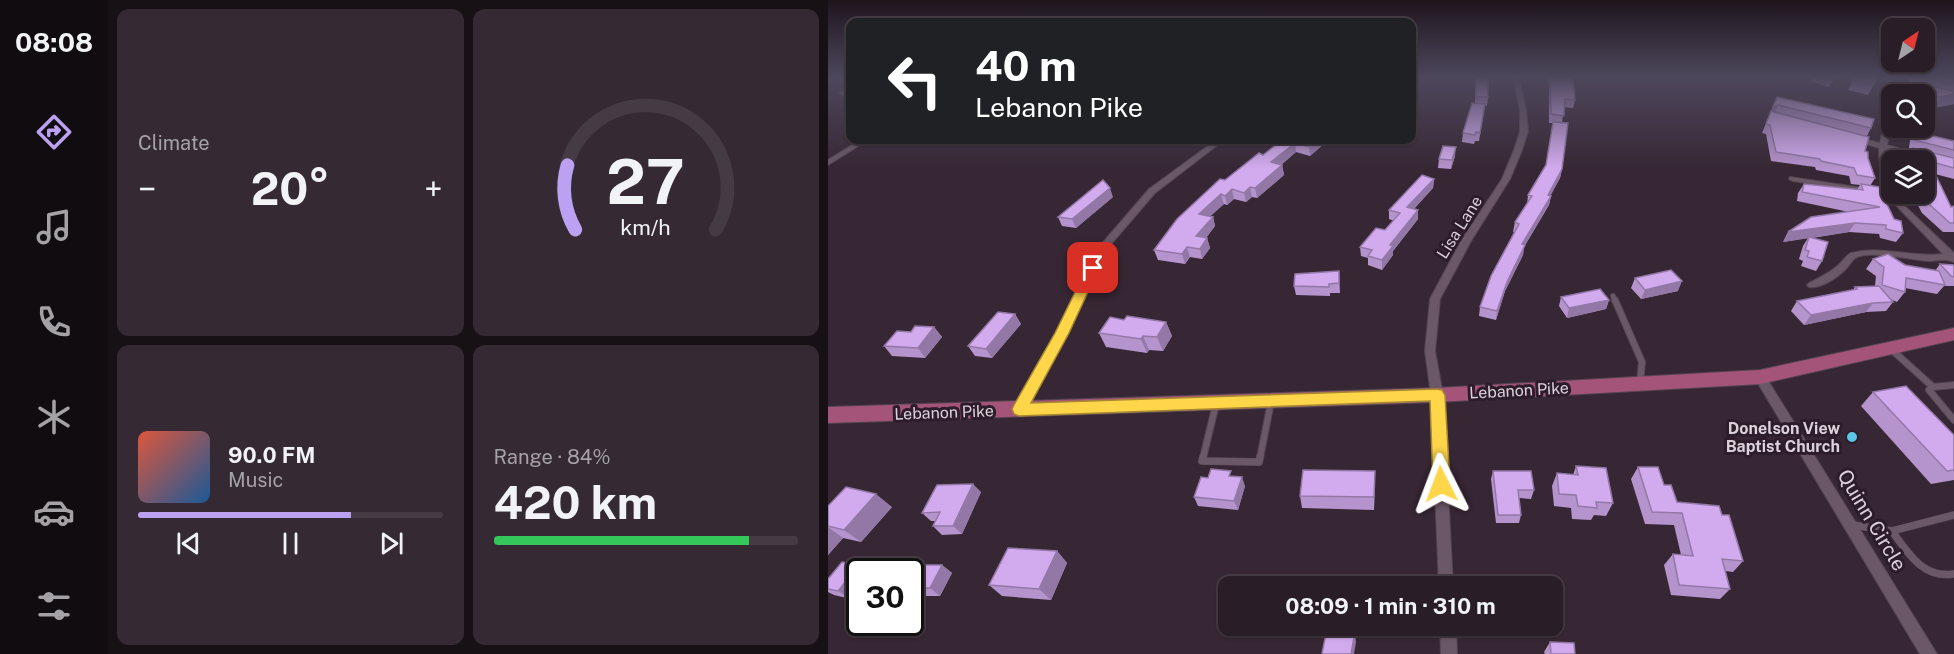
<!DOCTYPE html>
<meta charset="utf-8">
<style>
:root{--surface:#291d27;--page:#352a33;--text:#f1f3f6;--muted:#a5a2a7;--line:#453b44;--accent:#bca0f2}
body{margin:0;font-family:"Public Sans",sans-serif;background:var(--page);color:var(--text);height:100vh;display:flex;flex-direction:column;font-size:22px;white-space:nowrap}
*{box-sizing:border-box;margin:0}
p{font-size:20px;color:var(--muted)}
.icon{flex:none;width:33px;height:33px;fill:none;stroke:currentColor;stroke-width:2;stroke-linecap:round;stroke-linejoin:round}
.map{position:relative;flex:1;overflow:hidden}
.sheet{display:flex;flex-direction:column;gap:9px;padding:9px;background:#171015;width:720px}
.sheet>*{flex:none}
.banner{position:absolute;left:18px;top:18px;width:570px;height:126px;border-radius:12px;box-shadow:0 2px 4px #0004,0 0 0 2px var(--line);background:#202124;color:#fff;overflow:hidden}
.needle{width:39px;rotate:35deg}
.buttons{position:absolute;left:1053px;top:18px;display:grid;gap:12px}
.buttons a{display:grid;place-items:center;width:54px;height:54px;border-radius:12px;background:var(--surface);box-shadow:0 2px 4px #0004,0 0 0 2px var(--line);font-size:30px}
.speed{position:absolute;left:18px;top:558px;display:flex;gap:12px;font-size:30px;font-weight:700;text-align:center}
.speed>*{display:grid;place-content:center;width:78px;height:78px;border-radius:50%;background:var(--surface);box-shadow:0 2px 4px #0004,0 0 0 2px var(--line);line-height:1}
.speed .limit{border:3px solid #111;border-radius:9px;background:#fff;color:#111}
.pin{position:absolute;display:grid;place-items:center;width:51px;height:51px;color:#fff;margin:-26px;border-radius:12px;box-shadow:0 3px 9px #0006}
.me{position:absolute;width:66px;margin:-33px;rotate:357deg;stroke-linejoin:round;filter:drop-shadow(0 0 4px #0008)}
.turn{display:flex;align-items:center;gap:21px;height:126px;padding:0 30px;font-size:27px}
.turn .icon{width:78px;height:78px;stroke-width:2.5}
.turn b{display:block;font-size:42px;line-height:51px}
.big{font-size:45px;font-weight:700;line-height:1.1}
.sheet .widget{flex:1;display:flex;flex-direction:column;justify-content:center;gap:9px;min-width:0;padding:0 21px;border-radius:12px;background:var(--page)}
.sheet .dial{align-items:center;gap:0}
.dial svg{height:156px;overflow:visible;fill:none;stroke:var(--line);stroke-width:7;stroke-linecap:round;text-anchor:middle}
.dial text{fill:var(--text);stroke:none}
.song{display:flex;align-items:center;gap:18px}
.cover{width:72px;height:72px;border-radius:9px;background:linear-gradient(135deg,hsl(10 70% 55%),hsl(210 70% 35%))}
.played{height:6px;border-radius:3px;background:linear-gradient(90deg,var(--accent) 70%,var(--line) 70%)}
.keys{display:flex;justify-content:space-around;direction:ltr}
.heat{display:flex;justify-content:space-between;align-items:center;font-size:33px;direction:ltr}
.charge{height:9px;border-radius:4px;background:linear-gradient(90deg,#34c759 84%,var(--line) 0)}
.sheet .tiles{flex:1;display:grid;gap:9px;grid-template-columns:repeat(2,1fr)}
.trip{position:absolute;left:390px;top:576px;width:345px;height:60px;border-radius:12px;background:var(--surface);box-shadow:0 2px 4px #0004,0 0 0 2px var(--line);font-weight:700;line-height:60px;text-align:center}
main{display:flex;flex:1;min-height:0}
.tabs{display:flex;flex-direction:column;width:108px;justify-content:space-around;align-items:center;background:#100c10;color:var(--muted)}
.tabs .icon{width:42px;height:42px}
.tabs .active{color:var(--accent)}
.tabs b{font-size:27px;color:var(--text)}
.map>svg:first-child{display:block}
</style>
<main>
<nav class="tabs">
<b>08:08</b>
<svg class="icon active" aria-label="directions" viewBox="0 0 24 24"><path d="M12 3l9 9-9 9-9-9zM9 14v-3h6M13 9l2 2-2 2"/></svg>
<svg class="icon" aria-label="music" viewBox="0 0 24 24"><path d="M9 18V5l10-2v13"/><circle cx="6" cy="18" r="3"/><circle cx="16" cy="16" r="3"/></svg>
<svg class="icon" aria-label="phone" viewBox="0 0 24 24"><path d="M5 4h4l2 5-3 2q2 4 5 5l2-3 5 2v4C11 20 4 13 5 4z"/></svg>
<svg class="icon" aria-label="climate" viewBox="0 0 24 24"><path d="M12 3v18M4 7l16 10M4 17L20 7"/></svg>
<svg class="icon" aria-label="car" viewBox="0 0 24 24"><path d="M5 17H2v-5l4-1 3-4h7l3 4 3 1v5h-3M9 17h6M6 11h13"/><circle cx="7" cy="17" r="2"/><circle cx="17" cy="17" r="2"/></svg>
<svg class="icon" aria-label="filters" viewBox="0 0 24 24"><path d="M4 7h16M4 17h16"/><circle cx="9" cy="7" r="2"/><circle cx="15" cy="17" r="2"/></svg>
</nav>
<section class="sheet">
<div class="tiles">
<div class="widget"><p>Climate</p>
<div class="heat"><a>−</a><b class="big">20°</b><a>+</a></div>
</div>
<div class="widget dial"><svg viewBox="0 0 100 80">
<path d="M14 69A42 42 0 1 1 86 69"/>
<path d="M14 69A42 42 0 0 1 10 36" stroke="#bca0f2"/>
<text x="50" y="56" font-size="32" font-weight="700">27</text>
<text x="50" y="72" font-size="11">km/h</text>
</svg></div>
<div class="widget">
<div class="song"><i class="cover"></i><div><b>90.0 FM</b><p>Music</p></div></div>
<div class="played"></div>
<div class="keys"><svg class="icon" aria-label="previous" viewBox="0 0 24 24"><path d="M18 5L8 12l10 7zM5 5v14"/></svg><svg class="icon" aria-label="pause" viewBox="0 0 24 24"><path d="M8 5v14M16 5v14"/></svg><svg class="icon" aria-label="next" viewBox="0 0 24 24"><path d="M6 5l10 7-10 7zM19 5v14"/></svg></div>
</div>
<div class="widget"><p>Range · 84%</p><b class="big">420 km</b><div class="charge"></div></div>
</div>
</section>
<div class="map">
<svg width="1126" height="654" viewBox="0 0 1126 654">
<rect width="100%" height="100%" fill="#372734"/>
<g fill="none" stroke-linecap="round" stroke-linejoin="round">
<g stroke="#534550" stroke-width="4.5">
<path id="service-far3" d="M1054,77L1074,89L1090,93"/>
</g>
<g stroke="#534550" stroke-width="6">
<path id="service-far2" d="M785,296L787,302"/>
</g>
<g stroke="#534550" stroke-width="8">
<path id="service-far1" d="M787,300L814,362L812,382
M1064,350L1105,387
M1126,385L1105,387L1101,390L1126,420
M375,458L388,404
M432,458L443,402"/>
</g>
<g stroke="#534550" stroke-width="8">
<path id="service" d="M375,457L374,461L431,462L432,457
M1025,525L1064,531L1126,515
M1064,531C1080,553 1095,579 1126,574"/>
</g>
<g stroke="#534550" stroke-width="2">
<path id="minor" d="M685,77H691L698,110L700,131L694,150L682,179L643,241L612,299L607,351L615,395L625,586H611L603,395L597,351L602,299L633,241L674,179L686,150L692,131V110Z
M22,91V95H14L11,93L14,91Z
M1064,104V121L1059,145L1097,156L1093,158L1059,150L1064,194L1126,253V262C1117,258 1109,261 1099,261C1084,260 1037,249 1026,259C1023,262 1020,267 1017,270C1009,278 992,289 981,287L979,285L981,283C990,278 1000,274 1008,267C1014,263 1017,256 1023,253C1055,245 1084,258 1115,254L1057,194L1052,170L1051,148L1023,139L1027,137L1052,143L1060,106Z
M32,140H40L0,165V160Z
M388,140H396L327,193L278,250L239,333L195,412L191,414L187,412L185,409L229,333L271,247L321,189Z
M962,177L1042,189L1046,191L1042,193L965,181L961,179Z
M932,373L936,374L1109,654H1092L928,380L926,377L928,374Z
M612,626H628L629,654H613Z"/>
</g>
<g stroke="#534550" stroke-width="2">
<path id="primary" d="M1126,328V340L932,384L609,402L0,423V407L609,388L932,370Z"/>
</g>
<use href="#service-far3" stroke="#6a5866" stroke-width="4"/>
<use href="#service-far2" stroke="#6a5866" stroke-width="4.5"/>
<use href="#service-far1" stroke="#6a5866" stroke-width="6"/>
<use href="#service" stroke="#6a5866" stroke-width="7"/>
<use href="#minor" fill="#6a5866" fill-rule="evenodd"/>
<use href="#primary" fill="#a55479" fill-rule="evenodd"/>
</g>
<path fill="#b593cd" d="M647,77H660V97L659,106L657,105L651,141H647L646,144L634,142L635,133L647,103Z
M721,77H745L747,100L745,108L736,107L734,123V169L732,178L722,196H723L721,205L696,247L695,255L677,291L668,320L651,316L652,307L686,232H685L687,222L699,205L700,195L718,166L725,123H721Z
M984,77H1009L1000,87L982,81Z
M1026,77L1046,84L1040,95L1020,90Z
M1081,77H1126V104L1105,108L1096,107V94H1082L1087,88L1082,86Z
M949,97L1043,128L1039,136L1037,151L1047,178L1042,186L1075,233L1068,242L1052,238L1051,234L1021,232L984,238L994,261L988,271L973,266L975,261L971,259L975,246L980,238L955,242L960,232L1021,212L969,201L970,193L976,184L1029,190L1032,185L1023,184L1021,176L988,170L987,167L943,161L938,134L934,133Z
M1088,132L1126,141V179L1107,174L1123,207L1126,206V232H1115L1094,213L1084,194H1096V160H1078L1079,156L1084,149L1081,148L1082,140Z
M454,140H497V143L482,156L468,152L453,165H454L456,175L429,198L424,197L418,202L406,199L399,205L396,204L382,216L385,217L387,226L378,238H379L382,248L374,259L362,257L357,264L330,260L326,250L397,180L435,155Z
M627,156L623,169L610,168L611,159Z
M606,179L605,188L586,209L590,219L565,251V255L554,270L540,265V258L533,256L532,247L557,230L566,221L561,219V210Z
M285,197L248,228L234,226L230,217Z
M1045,259L1107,271L1112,264L1126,265V286H1116L1109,294L1077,288V292L1069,302L1064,300L1065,302L1058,311L1038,312L976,325L963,311L969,301L1025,290L1027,287L1047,286L1048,276L1038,269Z
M511,271L512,293H502V296L468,295L466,286Z
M807,278L850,291L813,299L803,288Z
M733,297L781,300L778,309L739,318L731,306Z
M187,314L193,324L164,358L147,356L140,346Z
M296,320L338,322L344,336L335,351L321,350L319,353L278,347L271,333Z
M106,327L114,337L97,358L64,356L56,346L83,332Z
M1045,392L1126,435V480L1103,484L1033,406Z
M748,466L785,503L778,516L766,515L763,520L744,519L743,508L726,506L724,486L729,473L745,475Z
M810,467L836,485L849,502L894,515L915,561L905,572L897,571L902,589L892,599L843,595L836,565L845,554L853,555L846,525L817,524L803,479Z
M547,471L546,510L474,508L472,496Z
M665,471L706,490L703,499L691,498L693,515L691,523H668L663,479Z
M405,476L417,486L410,510L370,506L366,497L380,478Z
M153,492L134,534L114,535L105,526L107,521H103L94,513Z
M0,506L64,507L33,542L15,538L0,555Z
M229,551L239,563L223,600L174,596L161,585Z
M31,565L40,572H32L23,599L6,595L0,592V579Z
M114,565L124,573L112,596H82V572Z
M722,642L747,654H717L716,652Z"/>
<path fill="#9378a7" d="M1004,77H1009L1000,87Z
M1126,94V104L1105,108L1113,97Z
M950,105L946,114L941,115L945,107Z
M490,140H497V143L482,156L481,147Z
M467,143L468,152L445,172L443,162Z
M628,147L627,156L623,169L624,160Z
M454,165L456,175L429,198L427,188Z
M734,169L732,178L718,204L720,195Z
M606,179L605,188L579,216V207Z
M422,187L424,197L418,202L416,193Z
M282,188L285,197L248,228L244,219Z
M404,189L406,199L399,205L397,196Z
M393,194L396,204L374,224L371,214Z
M723,196L721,205L696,247L695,255L677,291L668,320L669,311L679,282L694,244Z
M590,210V219L565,251V255L554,270V260L562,245Z
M385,217L387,226L371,246L368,236Z
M1027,223L1021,232L955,242L960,232Z
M379,238L382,248L374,259L372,249Z
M359,247L362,257L357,264L354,254Z
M854,281L850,291L813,299L817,290Z
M781,300L778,309L739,318L741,308Z
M1045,303L1038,312L976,325L983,315Z
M187,314L193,324L164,358L158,349Z
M338,322L344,336L335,351L329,337Z
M106,327L114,337L97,358L90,348Z
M315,336L321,350L319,353L313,339Z
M547,471V484L546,510V497Z
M414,477L417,486L410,510L406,501Z
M145,484L153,492L134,534L125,526Z
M48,494L64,507L33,542L16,530Z
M0,527L15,538L0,555Z
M229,551L239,563L223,600L211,589Z
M31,565L40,572H32V587L23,599L10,591Z
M114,565L124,573L112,596L102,588Z
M527,632L528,642L526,654H523Z"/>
<path fill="#d2abee" stroke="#9378a7" stroke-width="1.5" d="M648,77H660V97H648Z
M722,77H745L747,100L737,99L736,116L723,114Z
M1027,77H1050L1046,84L1025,79Z
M1098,77H1126V84Z
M1089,83L1126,91V94L1113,97L1090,92Z
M949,97L1046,119L1043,128L950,105L945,107Z
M644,103L657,104L652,133L648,132L647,135L635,133Z
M943,111L1041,137L1037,151L1040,152V158L1047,178L1029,175L1026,168L993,161L992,159L948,152L942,125L938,124Z
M725,122L740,123L734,169L720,195L723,196L694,244L697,245L679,282L669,311L652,307L663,276L691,224L687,222L704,196L700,195L718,165Z
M1088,132L1126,141V150L1086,140Z
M454,140H490L481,147L467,143L443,162L454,165L427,188L422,187L416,193L404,189L397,196L393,194L371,214L385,217L368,236L379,238L372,249L359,247L354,254L326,250L349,219L392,179L397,180L431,153L435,155Z
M615,146L628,147L624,160L611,159Z
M1085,148L1126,158V168L1101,161L1123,207L1126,206V223H1122L1101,204L1095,194H1096V160H1083Z
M594,175L606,179L579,207L590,210L562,245L565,246L554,260L540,256L544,250L532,247L548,228L557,230L572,213L561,210Z
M275,180L282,188L244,219L230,217Z
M976,184L1035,190L1033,184L1051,187L1066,219L1073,221L1075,233L1058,229V225L1027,223L960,232L983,217L1052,207L974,192Z
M981,237L1000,242L994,261L979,257L981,251L977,250Z
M1060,254L1077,265L1111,271L1117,285L1078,278L1077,292L1054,285L1056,267L1045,259Z
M1112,264L1126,265V277L1123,276Z
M843,270L854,281L817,290L807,278Z
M511,271V283L501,284V287L466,286L467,274Z
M1051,286L1065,302L1045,303L983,315L969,301L1029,289L1027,287Z
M772,289L781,300L741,308L733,297Z
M170,312L187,314L158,349L140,346Z
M299,316L338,322L329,337L315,336L313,339L271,333L282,317L296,320Z
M87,326L106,327L90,348L56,346L69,331L83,332Z
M1078,386L1126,435V470L1119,471L1045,392Z
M748,466L778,468L785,503L768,502L769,508L750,506L748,495L731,494L729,473L750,475Z
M810,467H830L836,485H843L849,502L891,506L894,515H901L915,561L894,559L902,589L851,585L845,554L865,556L854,513L824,512Z
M383,469L403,471L401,476L414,477L406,501L366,497L373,477L380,478Z
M475,470L547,471L546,497L472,496Z
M665,471H703L706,490H690L693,515H670Z
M145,484L125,526H105L112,512L94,513L109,485Z
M18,487L48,494L16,530L0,526V506Z
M180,548L229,551L211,589L161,585Z
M14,562L31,565L10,591L0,589V579Z
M85,565H114L102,588H82V572H81Z
M499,628L527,632L523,654H494Z
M722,642L746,643L747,654H723Z"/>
<linearGradient id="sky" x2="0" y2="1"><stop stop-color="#1e151d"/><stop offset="0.46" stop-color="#4d475c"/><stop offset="1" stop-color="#4d475c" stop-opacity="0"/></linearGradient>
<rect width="1126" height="169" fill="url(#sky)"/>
<path fill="#ffd54a" stroke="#a68a30" stroke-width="1.5" d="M265,264L271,268L241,333L203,403L609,389L614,390L617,395L622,484L619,490L613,492L607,490L605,484L602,401L191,416L186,414L184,409L186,405L227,333L259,268Z"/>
<circle fill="#5ac8e6" stroke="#2d1d2a" stroke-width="2" cx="1024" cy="437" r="6"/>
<g text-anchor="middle" stroke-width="6" stroke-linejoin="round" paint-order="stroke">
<g font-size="16" fill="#dcd1da" stroke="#2d1d2a">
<text transform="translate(631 227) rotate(-58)" y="6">Lisa Lane</text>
<text transform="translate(691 390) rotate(-3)" y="6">Lebanon Pike</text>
<text transform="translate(116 412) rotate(-2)" y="6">Lebanon Pike</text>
</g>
<g font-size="16" font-weight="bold" fill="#dcd1da" stroke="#2d1d2a" text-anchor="end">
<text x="1012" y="434">Donelson View<tspan x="1012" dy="18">Baptist Church</tspan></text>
</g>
<g font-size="20" fill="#dcd1da" stroke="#2d1d2a">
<text transform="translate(1044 520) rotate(59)" y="7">Quinn Circle</text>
</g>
</g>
</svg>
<div class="buttons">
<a><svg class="needle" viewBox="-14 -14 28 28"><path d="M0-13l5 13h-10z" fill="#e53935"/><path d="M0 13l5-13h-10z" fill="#a5a2a7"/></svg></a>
<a><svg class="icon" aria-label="search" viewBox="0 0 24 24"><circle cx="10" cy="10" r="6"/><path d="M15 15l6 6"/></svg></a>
<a><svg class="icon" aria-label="layers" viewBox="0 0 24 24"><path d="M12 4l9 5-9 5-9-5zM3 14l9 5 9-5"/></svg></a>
</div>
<div class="speed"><div class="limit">30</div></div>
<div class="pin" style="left:265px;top:268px;background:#d93025"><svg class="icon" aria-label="arrive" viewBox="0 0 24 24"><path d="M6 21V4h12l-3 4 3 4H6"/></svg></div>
<svg class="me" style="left:613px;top:484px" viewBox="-20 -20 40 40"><path d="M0-17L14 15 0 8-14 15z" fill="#ffd54a" stroke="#fff" stroke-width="4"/></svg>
<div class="trip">08:09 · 1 min · 310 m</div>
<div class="banner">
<div class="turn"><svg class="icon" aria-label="left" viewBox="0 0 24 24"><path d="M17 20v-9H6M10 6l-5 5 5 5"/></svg><div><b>40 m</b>Lebanon Pike</div></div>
</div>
</div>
</main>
